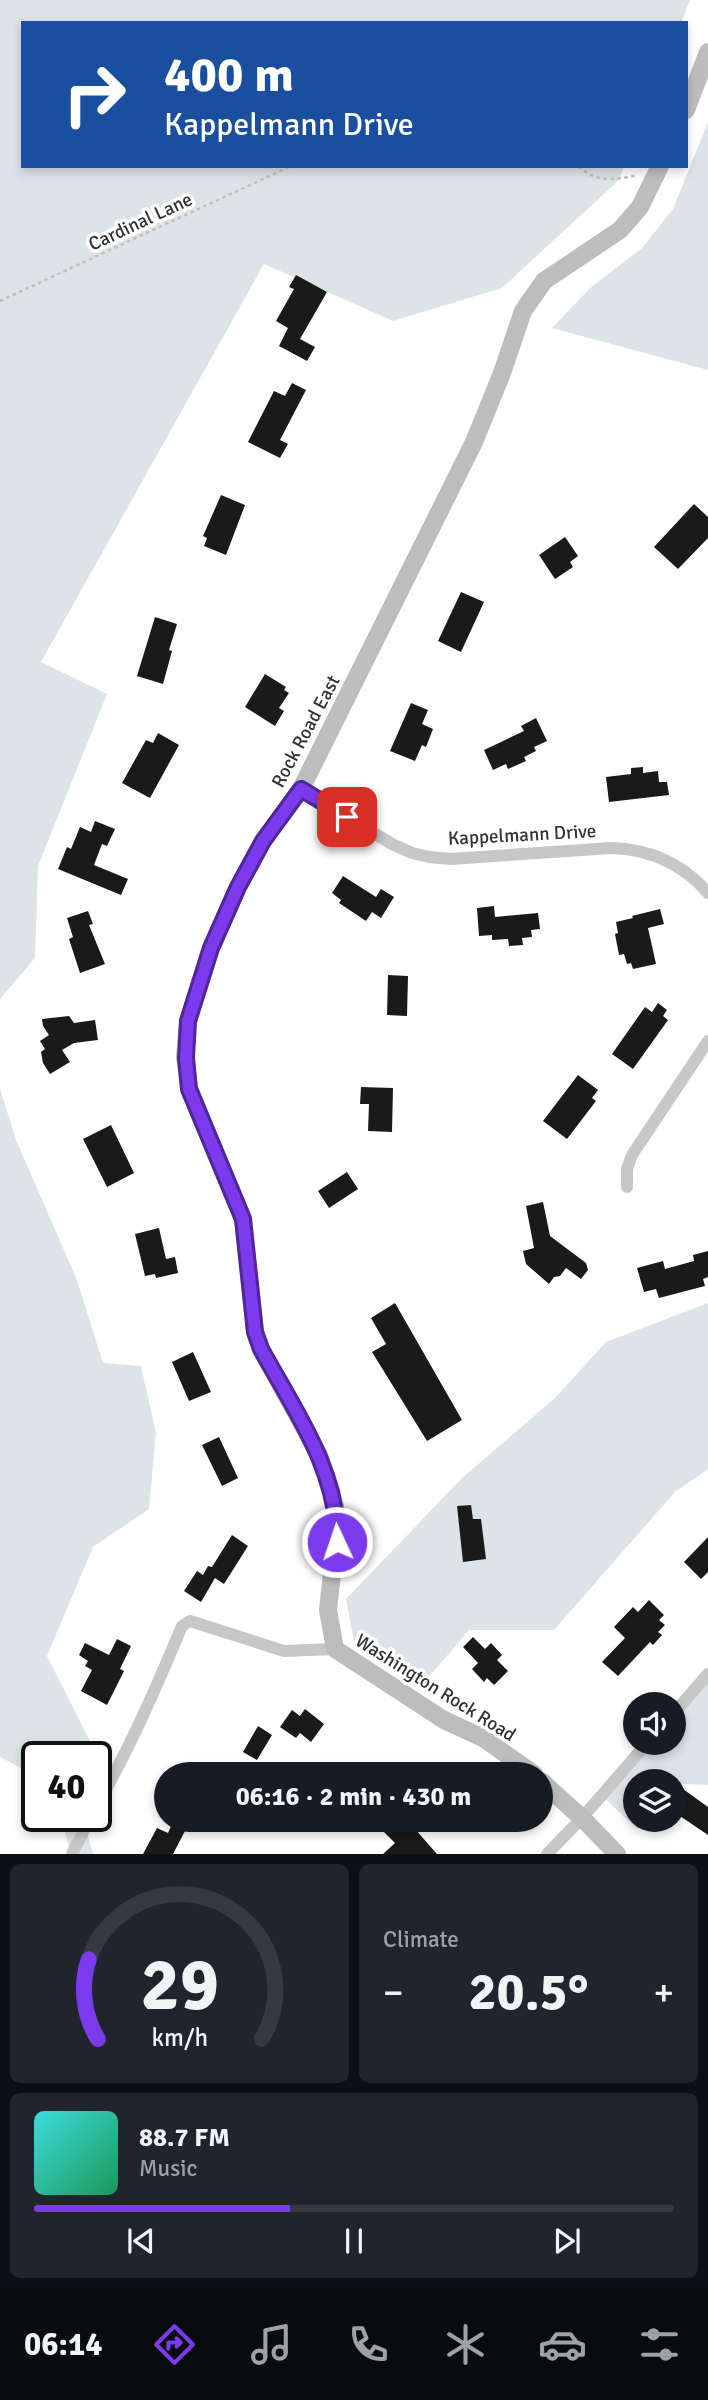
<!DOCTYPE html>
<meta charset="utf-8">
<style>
:root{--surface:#171b24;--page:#20242c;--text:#f1f3f6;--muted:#9ea1a6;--line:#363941;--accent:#7c3aed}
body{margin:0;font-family:Signika,sans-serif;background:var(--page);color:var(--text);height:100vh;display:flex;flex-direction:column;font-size:26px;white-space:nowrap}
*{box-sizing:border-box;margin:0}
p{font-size:23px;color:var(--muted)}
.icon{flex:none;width:38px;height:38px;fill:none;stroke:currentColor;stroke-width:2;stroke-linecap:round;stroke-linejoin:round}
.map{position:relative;height:1854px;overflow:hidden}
.drawer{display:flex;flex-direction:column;gap:10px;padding:10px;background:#0d0f14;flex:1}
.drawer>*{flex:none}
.hud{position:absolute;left:21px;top:21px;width:667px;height:147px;border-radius:0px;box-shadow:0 4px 10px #0003;background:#1a4fa0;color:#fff;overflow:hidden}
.buttons{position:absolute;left:623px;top:1692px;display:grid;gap:14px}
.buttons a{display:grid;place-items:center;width:63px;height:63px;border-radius:50%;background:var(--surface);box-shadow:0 4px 10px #0003;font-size:35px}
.speed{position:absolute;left:21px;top:1741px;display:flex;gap:14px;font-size:35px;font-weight:700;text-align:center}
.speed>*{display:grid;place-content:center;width:91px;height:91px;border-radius:50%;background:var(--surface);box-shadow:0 4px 10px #0003;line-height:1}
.speed .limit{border:4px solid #111;border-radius:10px;background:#fff;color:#111}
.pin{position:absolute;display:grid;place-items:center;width:60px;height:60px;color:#fff;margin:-30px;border-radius:14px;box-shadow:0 4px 10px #0006}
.me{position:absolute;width:77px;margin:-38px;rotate:357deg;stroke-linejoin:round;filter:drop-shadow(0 0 5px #0008)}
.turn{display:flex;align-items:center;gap:24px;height:147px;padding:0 28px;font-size:32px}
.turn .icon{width:91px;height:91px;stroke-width:2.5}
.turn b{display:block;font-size:49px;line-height:60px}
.big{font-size:52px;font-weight:800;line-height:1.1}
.drawer .card{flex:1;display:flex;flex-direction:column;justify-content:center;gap:10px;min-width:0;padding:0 24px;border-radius:10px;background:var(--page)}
.drawer .dial{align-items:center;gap:0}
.dial svg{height:182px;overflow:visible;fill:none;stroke:var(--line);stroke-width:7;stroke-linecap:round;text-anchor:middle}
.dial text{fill:var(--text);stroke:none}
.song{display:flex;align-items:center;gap:21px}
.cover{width:84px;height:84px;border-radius:10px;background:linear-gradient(135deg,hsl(180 70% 55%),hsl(150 70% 35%))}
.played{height:7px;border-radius:4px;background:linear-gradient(90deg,var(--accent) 40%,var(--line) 40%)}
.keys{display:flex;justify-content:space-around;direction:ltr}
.heat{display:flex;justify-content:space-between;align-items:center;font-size:38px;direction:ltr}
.drawer .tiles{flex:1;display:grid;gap:10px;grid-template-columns:1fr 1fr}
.card:last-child{grid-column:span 2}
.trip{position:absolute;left:154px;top:1762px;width:399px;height:70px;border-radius:35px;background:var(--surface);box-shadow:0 4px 10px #0003;font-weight:800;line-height:70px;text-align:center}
.tabs{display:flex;height:112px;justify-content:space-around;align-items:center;background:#090b0e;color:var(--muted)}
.tabs .icon{width:49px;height:49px}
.tabs .active{color:var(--accent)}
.tabs b{font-size:32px;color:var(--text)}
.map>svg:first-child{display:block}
</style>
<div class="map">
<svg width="708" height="1854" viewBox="0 0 708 1854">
<rect width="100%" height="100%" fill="#fff"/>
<path fill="#dde4e8" d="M0,0H690L681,23H23V166H624L619,180L502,288L393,321L264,264L41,662L107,694L38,866L35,958L0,999Z
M708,122V370L552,328L589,289L642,248L673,209Z
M0,1089L16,1140L77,1280L103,1363L141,1366L156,1433L149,1509L93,1547L47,1656L97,1755L96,1759L37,1757V1789L23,1769L0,1757Z
M708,1303V1469L675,1492L554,1630H469L428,1678L355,1647L346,1599L462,1478L555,1398L606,1342Z
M708,1676V1785L681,1784L674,1791V1782H635V1820H646L637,1829L601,1795L647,1743H674V1714Z
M56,1817H83L93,1854H71L63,1826Z"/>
<path fill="#1a1a1a" d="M296,275L327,292L300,339L315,347L307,361L279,346L288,328L276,321L294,289L289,287Z
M292,383L306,390L280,440L288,444L280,458L248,442L274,391L285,396Z
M221,495L245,505L226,555L204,546L207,538L203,536Z
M694,504L708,517V538L678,569L654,547Z
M565,537L578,556L570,562L573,567L555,579L539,555Z
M461,592L484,602L461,652L438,641Z
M155,617L177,624L169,650L172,651L163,684L137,676Z
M265,674L286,687L284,690L289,693L279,708L284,711L275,726L245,707Z
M411,703L428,710L422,724L433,729L426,747L422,745L415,761L390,751Z
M536,718L547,741L534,747L536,751L524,757L526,761L508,769L506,764L493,770L484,750L524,731L521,726Z
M158,733L179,745L150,798L122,783L146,740L153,743Z
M643,767V773L658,771L659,782H667L669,795L609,802L606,777L631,774V768Z
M95,821L115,829L107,846L102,844L94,865L128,879L121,895L58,869L67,847L71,849L80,827L91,832Z
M343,876L376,897L381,889L394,897L381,918L372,912L366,921L339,903L341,900L332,893Z
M494,906L495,917L538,913L540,929L531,930L532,937L522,938L523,945L509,946L508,939L492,940V935L479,936L477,908Z
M660,909L664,924L648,928L656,964L633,969L631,963L627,964L624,954L619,955L615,934L618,933L616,922L633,918L632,916Z
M88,911L93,924L89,925L105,964L80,973L69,939L73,937L67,918Z
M388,975L408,976L407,1016L387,1015Z
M658,1003L667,1010L663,1016L668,1020L633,1069L612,1054L645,1007L652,1012Z
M69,1016L74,1023L95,1020L98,1040L74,1043L62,1050L70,1062L50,1074L43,1063L41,1052L45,1049L40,1041L49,1035L43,1026L42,1019Z
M578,1075L598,1090L592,1098L596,1101L567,1139L543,1121Z
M361,1087L393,1088L392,1132L368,1131L369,1104H360Z
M111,1125L134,1173L107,1187L83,1139Z
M347,1172L358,1189L329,1208L318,1191Z
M543,1202L550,1236L586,1263L588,1270L581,1279L566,1268L560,1276L554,1277L549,1284L526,1264L523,1251L534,1248L526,1206Z
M159,1228L166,1259L175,1257L178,1273L156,1278L155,1274L145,1276L135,1234Z
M708,1251V1277L703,1279L705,1286L659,1298L656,1289L644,1292L637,1268L663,1261L665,1269L694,1261L693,1255Z
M395,1303L462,1420L427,1441L372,1352L386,1344L371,1318Z
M193,1352L211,1392L189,1401L172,1362Z
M219,1437L238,1478L222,1486L202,1445Z
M471,1505L473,1519H481L486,1559L463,1562L457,1506Z
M232,1535L248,1546L224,1584L215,1578L201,1602L184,1591L197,1571L203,1575L208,1566L212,1567Z
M708,1537V1572L701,1579L684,1562Z
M649,1600L664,1615L659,1620L665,1625L658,1632L662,1635L653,1645L650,1642L618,1676L602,1662L625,1638L614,1627L633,1607L638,1612Z
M473,1637L485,1649L491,1643L502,1655L497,1660L508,1671L494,1685L487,1678L484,1682L472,1669L478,1663L463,1647Z
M117,1639L131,1646L120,1669L124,1671L107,1705L81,1691L92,1670L85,1666L88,1661L79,1655L85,1643L109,1655Z
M305,1709L324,1724L311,1742L300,1733L296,1738L280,1727L292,1710L300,1716Z
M258,1726L272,1735L257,1760L243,1752Z
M683,1789L708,1807V1835L680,1816L682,1814L674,1808V1802Z
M390,1820H407L437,1854H383L395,1843L381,1829Z
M172,1824L185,1831L173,1854H143L157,1828L168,1833Z"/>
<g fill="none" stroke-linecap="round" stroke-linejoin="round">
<path stroke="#c0c0c0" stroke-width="2.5" stroke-dasharray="3.5 3.5" stroke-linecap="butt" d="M579,166C594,183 617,180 638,175
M0,301L291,166"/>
<path stroke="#c7c7c7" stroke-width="12" d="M301,789L392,844L412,853L429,857L451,859L611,848C650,849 682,863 708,893
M627,1187V1169L632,1155L708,1041
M674,1713L708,1674
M96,1807C130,1748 156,1688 182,1626L190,1621L284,1651L335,1649
M72,1854L91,1816
M547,1854L582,1818L647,1743"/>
<path stroke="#bdbdbd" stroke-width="18" d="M686,110L708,52
M534,1774L483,1738L444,1720L335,1649L328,1610L338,1519L331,1490L319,1455L261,1349L255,1332L243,1219L189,1089L185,1057L188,1021L211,948L238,887L263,841L301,789L474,442L502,373L523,311L544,281L620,230L640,207L660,166
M541,1781L582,1818L617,1854"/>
</g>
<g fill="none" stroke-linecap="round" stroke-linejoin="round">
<g stroke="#51269a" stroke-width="18">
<path id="route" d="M337,1542C339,1472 294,1409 261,1349L255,1332L243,1219L189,1089L186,1058L188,1021L211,948L238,887L263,841L301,789L347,817"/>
</g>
<use href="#route" stroke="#7c3aed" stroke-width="12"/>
</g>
<g text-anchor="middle" stroke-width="7" stroke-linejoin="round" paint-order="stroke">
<g font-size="19" fill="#333" stroke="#fff">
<text transform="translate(140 221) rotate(-25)" y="7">Cardinal Lane</text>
<text transform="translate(305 731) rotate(-62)" y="7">Rock Road East</text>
<text transform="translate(522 834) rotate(-3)" y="7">Kappelmann Drive</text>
<text transform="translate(436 1687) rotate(32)" y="7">Washington Rock Road</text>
</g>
</g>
</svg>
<div class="buttons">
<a><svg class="icon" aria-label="sound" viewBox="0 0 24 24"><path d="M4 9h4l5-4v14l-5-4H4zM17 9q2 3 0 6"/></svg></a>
<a><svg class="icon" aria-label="layers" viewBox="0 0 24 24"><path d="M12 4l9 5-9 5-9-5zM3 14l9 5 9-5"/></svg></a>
</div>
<div class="speed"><div class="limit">40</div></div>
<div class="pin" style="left:347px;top:817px;background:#d93025"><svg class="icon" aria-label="arrive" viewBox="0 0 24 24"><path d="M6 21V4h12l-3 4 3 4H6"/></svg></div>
<svg class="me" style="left:337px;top:1542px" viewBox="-20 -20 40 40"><circle r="17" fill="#7c3aed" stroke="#fff" stroke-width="3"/><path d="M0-11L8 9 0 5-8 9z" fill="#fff"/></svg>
<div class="trip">06:16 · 2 min · 430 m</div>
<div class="hud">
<div class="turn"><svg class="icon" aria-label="right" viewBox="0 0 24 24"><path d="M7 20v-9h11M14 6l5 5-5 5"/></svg><div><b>400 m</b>Kappelmann Drive</div></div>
</div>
</div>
<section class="drawer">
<div class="tiles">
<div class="card dial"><svg viewBox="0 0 100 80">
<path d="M14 69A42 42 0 1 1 86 69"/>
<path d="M14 69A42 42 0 0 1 10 34" stroke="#7c3aed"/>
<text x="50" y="56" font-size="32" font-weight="700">29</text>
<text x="50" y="72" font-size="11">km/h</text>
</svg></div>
<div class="card"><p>Climate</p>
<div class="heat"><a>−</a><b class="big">20.5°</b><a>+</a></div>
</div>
<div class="card">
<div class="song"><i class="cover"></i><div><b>88.7 FM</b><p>Music</p></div></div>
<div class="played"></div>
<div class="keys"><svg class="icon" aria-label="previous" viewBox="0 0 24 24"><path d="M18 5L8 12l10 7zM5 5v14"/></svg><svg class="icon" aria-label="pause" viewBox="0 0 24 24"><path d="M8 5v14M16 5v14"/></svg><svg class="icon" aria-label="next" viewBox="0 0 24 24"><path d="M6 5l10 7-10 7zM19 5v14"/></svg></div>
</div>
</div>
</section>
<nav class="tabs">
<b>06:14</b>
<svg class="icon active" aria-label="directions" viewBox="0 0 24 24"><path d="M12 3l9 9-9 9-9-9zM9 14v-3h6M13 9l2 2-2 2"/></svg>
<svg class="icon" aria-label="music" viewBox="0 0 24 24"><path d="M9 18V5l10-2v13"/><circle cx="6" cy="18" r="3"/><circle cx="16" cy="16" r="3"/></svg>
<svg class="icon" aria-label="phone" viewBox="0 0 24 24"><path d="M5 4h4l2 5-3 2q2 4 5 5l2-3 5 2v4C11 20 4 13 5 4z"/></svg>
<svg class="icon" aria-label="climate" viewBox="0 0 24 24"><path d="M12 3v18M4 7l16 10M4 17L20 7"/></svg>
<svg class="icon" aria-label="car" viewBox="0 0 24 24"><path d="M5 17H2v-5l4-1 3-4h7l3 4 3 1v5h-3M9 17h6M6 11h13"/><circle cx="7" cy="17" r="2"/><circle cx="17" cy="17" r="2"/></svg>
<svg class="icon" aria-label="filters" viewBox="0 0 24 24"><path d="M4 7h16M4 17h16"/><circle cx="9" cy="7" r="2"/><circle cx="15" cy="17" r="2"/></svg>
</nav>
